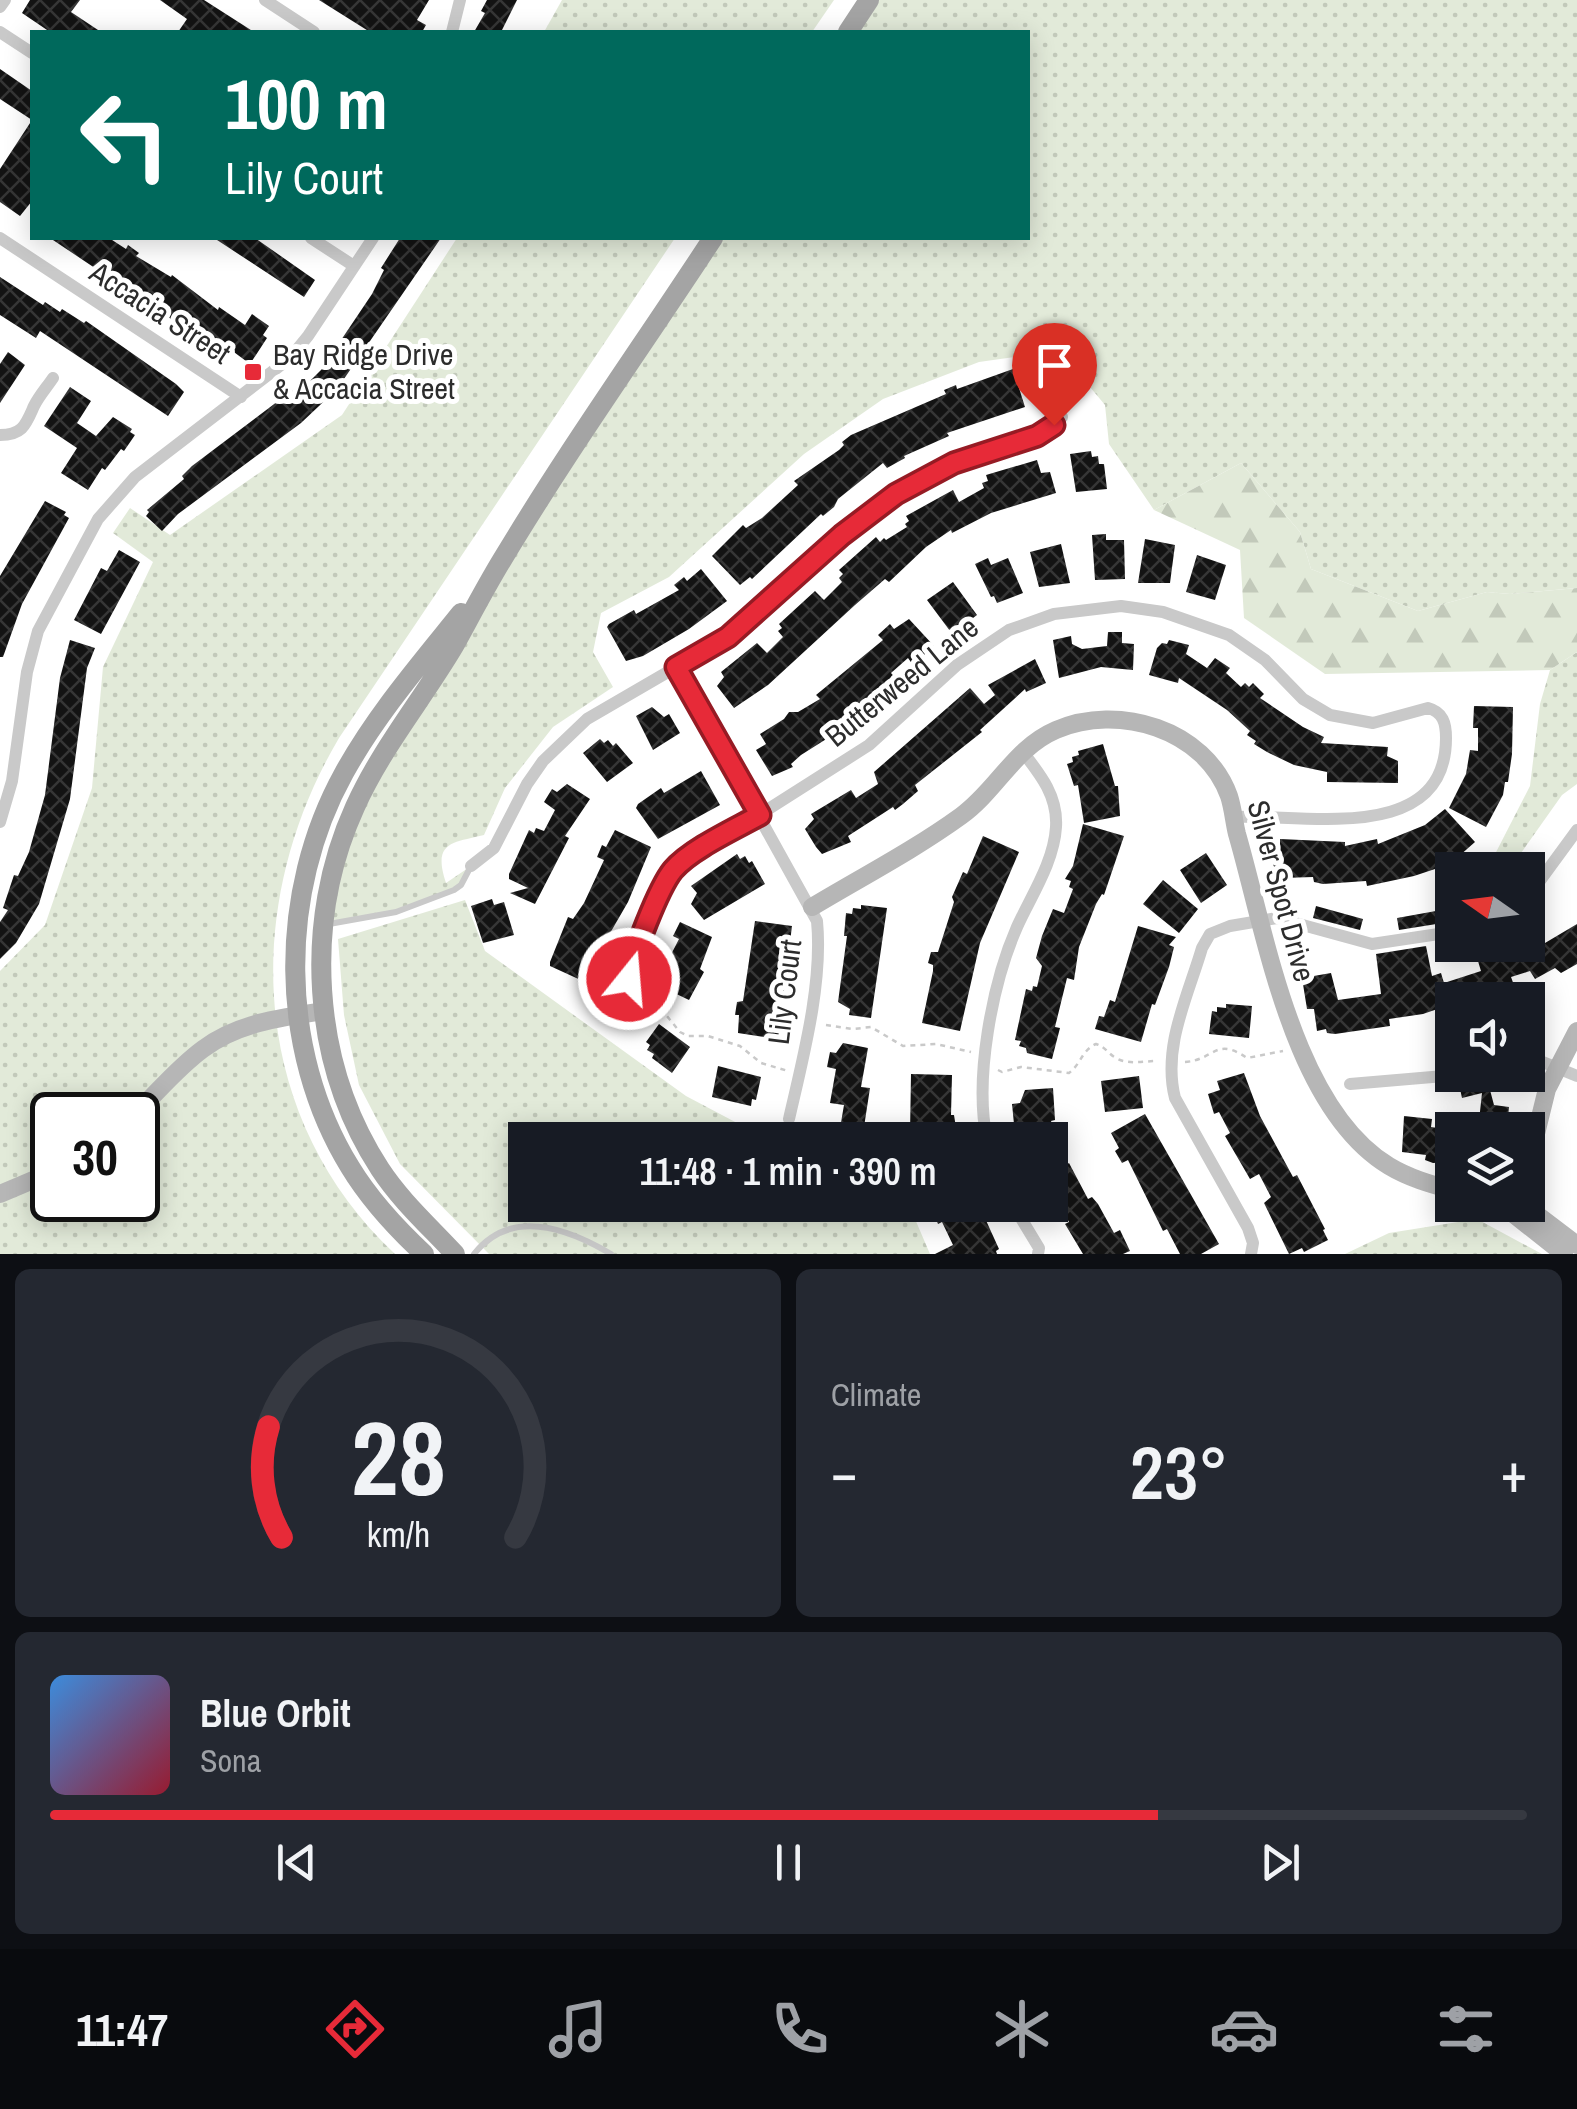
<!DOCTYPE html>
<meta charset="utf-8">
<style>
:root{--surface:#171b24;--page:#242831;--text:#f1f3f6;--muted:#9ea1a6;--line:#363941;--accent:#e72a38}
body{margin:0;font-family:"Archivo Narrow",sans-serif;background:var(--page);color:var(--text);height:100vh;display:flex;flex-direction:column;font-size:38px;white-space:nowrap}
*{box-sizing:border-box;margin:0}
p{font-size:32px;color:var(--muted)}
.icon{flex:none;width:55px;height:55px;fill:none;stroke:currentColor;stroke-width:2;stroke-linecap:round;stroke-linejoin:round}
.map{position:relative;height:1254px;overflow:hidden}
.drawer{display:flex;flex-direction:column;gap:15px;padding:15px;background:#0d0f14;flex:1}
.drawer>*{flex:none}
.guide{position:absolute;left:30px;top:30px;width:1000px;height:210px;border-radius:0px;box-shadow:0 5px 25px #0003;background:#00695c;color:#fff;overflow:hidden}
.needle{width:65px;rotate:284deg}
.fabs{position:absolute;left:1435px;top:852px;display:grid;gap:20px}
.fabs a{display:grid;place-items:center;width:110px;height:110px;border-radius:0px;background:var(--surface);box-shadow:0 5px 25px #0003;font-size:50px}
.speed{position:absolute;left:30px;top:1092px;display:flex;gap:20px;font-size:50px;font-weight:700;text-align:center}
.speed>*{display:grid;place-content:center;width:130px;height:130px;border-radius:50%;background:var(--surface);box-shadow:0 5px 25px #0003;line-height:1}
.speed .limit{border:5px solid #111;border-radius:15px;background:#fff;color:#111}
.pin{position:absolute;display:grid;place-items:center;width:85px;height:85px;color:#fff;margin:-102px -42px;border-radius:50% 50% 50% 0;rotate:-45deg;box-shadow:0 0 10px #0007}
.pin .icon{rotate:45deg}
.me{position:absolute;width:110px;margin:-55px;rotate:17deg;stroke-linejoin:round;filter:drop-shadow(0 0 8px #0008)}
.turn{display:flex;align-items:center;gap:35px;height:210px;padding:0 30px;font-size:45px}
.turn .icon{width:130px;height:130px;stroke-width:2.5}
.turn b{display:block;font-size:70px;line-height:85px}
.big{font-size:75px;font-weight:600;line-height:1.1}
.drawer .widget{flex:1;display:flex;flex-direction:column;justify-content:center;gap:15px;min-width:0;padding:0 35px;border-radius:15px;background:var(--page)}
.drawer .dial{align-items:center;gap:0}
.dial svg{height:260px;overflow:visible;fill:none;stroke:var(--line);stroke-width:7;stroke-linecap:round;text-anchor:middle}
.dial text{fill:var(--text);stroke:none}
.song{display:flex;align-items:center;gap:30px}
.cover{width:120px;height:120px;border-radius:15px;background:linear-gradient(135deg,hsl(210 70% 55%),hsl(350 70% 35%))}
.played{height:10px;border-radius:5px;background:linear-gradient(90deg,var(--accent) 75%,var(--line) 75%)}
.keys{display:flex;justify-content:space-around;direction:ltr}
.heat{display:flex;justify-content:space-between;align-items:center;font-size:55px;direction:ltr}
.drawer .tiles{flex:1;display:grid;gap:15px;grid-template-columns:1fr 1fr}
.widget:last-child{grid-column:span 2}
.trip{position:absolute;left:508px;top:1122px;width:560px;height:100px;border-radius:0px;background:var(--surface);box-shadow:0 5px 25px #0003;font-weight:600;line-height:100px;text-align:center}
.dock{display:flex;height:160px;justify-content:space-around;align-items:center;background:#090b0e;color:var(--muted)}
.dock .icon{width:70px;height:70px}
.dock .on{color:var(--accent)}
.dock b{font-size:45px;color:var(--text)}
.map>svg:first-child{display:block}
</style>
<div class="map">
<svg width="1577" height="1254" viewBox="0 0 1577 1254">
<defs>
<pattern id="grass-dots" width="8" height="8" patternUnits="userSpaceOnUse" patternTransform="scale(2.5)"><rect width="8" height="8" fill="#e2ead9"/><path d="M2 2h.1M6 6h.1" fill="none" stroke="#c2c9ba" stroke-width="1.8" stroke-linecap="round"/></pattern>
<pattern id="forest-firs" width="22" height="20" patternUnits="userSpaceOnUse" patternTransform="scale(2.5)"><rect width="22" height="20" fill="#e2ead9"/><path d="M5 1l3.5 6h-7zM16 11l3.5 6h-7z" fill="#c2c9ba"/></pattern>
<pattern id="building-cross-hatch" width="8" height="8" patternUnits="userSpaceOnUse" patternTransform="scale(2.5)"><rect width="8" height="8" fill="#131313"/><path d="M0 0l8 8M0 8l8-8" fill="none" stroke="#363636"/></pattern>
</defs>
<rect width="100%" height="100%" fill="#fff"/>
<path fill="url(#grass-dots)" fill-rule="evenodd" d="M562,0H834L812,32H544Z
M869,0H1577V588L1510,594L1487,592L1418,611L1311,569L1300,532L1241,463L1154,510L1109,444L1105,405L1075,369L1035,354L979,362L883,399L804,454L669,577L601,613L593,652L613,687L553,727L505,788L484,835C453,843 432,841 446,883L471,866L461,885L396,912L323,924L354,809L713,238H1028V32H848Z
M457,238H675L339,738C240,905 248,1116 395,1254H0V971L45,925L92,788L103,667L153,562L113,533L130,508L170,535L342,415ZM52,1115H138V1200H52Z
M1577,652V784L1562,795L1509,870H1501L1492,860L1530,786L1540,704L1550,670Z
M465,900L485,951L686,1096L769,1140H525V1205H909L930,1254H489L400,1164L359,1085L344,1015L338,939Z
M1477,1219L1542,1254H1345L1389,1233Z"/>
<path fill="url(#forest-firs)" d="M1241,463L1300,532L1311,569L1418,611L1487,592L1510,594L1577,588V652L1550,670L1325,674L1244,618L1240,550L1154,510Z"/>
<path fill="url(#building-cross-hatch)" d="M30,0H80L71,12L101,32H50L22,13Z
M160,0H204L254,32H178L187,19Z
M319,0H429L417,20L426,25L422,32H370Z
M487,0H517L501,32H474L485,13L481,11Z
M0,69L32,91V201L20,216L0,202V169L32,120L0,99Z
M50,238H109L126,249L128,245L139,253L136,256L171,277L172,275L218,310L219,307L245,325L252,314L269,326L263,335L267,338L250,364L219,341L215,347L204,341Z
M214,238H255L315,280L304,297Z
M400,238H441L337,389L301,423L178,514L162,531L146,516L149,512L147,510L184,479L182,476L192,466L298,386L301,390L331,360L329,358L372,294L384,270L381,268Z
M0,277L43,305L45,302L60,312L62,309L84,323L86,321L176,384L184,392L168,416L40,331L36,338L0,315Z
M8,352L25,365L0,403V364Z
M1013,369L1025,407L947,433L949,436L904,456L905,458L887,468L883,463L838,499L834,507L823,516L821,514L752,579L750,577L740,585L712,556L743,525L746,528L762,518L798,485L794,481L839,450L844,445L842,442L851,435L946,394L944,390L956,385L957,389Z
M70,387L91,401L77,423L96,436L113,417L132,429L130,432L135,435L124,451L121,449L105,470L102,468L88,490L61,473L77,448L44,426Z
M1091,451L1092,457L1098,456L1099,464H1104L1107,489L1076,492L1070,454Z
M1037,460L1041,473L1050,472L1056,493L991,513L952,533L951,530L926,547L889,582L885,579L855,605L768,685L734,708L717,686L724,677L721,672L757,643L767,653L783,637L778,631L782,628L779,624L815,591L824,600L842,582L839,578L843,574L839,570L876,537L880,542L884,538L886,540L907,527L905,524L909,521L906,516L953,490L959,502L984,488L982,483L988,481L986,475Z
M45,501L66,512L64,515L69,518L22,604L3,657H0V576Z
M1106,534V540H1124L1125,579L1095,580L1092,535Z
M1145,539L1175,545L1170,583H1138Z
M1061,544L1070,583L1039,587L1030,552Z
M119,550L140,562L101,634L74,620L101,568L107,571Z
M1197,555L1226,565L1215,600L1186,592Z
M988,558L991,565L1008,558L1023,593L997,603L994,596L991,597L975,564Z
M701,569L727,601L689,629L643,656L626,661L607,627L609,624L634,610L636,614L679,590L674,585L684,577L687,581Z
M953,582L977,615L969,621L971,624L953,635L927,600Z
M909,619L934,646L913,665L908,658L891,673L900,683L876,704L873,700L839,731L801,755L791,764L793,767L772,776L756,750L766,744L760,734L784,719L789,712H798L820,699L816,695L883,640L878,635L890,624L894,629Z
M1108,632H1122V643L1134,644L1133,670L1101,667L1059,678L1053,640L1071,636L1072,644L1082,649L1107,646Z
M70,640L95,648L87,668L70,799L39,904L16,943L0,959V922L8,910L3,908L14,875L18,876L29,852L45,795L60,678Z
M1169,640L1189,645L1186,654L1207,668L1215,658L1230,668L1226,673L1241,687L1245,683L1249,687L1253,683L1264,694L1260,698L1303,727L1324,737L1321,743L1388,747L1387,756L1398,761V783L1327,782V772L1294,765L1267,752L1254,744L1256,741L1247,735L1250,731L1227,710L1179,678L1178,683L1149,675L1157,648L1162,643L1167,644Z
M1035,659L1046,683L1026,692L1025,689L980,730L982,732L915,785L918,791L903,804L895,810L893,807L848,836L851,842L822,854L816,847L805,829L814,819L811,814L851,790L856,798L878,784L874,772L970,688L984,704L995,695L988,685Z
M1474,706L1513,707L1512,754L1508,782H1505L1503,795L1486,827L1449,808L1466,774L1470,750L1478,751V728H1473Z
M652,707L664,717L669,714L680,733L653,750L636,716Z
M600,739L604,743L608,740L613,746L616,743L633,763L607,782L583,753Z
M1103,744L1115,786H1118L1120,816L1084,823L1078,785L1074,786L1067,764L1073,762L1072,757L1079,755L1078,751Z
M701,771L720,805L658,839L636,808L638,804L661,788L664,793Z
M567,784L590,799L565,836L569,838L535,904L510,893L528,888L509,879V874L529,830L534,833L536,828L544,831L555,810L544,802L552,789L557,792Z
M1445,809L1475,842L1450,864L1414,876L1367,886L1366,881L1323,884L1314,882L1313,877L1283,878L1282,875H1274L1273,854H1280V839L1345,842V846L1377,839L1378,844L1425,825Z
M1083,824L1124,836L1104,895L1102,894L1096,904L1079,947L1074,980L1067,978L1055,1027L1060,1028L1052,1059L1027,1053L1026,1048L1019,1046L1021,1041L1015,1040L1026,989L1032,991L1033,986L1037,987L1042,966L1036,958L1042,936L1053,909L1064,913L1073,889L1069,887L1071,881L1065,879L1073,866Z
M615,830L651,847L628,902L598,954L602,956L594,975L589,973L585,982L550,966V962L568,917L573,919L584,903L604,860L597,857L602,845L606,847Z
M983,836L1019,852L980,943L960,1031L922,1023L933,971V965L928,963L931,952H938L954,902L952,897L963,872L967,874Z
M1206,853L1227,885L1201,903L1180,870Z
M737,854L740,859L745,856L749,863L752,861L765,884L704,920L691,904L697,893L691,886Z
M1163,880L1198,909L1179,933L1143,904Z
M492,899L494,905L504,902L514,935L483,943L471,906Z
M861,905L887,908L871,1018L849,1015L850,1009L838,1002L847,936H844L846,913L852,914L853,908L861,909Z
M1316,906L1363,919L1360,930L1313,918Z
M1447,909L1449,922L1399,930L1397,918Z
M755,921L792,926L778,1039L738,1033L739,1015H735L737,1002L743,1001Z
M680,922L712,937L700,969L704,972L689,1000L668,990L673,981L661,974L679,939L673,936Z
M1577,924V964L1561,973L1555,968L1535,979L1530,971L1511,977L1515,988L1492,995L1494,1000H1452V1004L1423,1014L1389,1019L1390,1026L1335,1034L1327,1033L1326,1029L1317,1031L1314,1009H1307L1302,978L1331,973L1338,1000L1381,994L1376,954L1426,946L1432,976L1441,973L1444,983L1481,971L1473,945H1528L1540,935L1545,943Z
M1138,926L1176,937L1169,945L1174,947L1169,967L1155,1005L1152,1004L1141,1042L1095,1029L1099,1016L1104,1017L1110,1000L1115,1002Z
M1226,1004L1252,1006L1249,1038L1209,1034L1212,1011L1217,1012V1007L1226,1008Z
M659,1024L690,1047L672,1073L652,1058L654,1054L647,1050L650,1045L646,1042Z
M843,1043L868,1048L861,1087L870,1088L862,1140H838L844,1105L830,1103L836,1069L827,1067L830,1052L836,1053Z
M718,1066L761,1077L756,1100L752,1099L751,1106L712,1097Z
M1244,1073L1260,1116L1293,1177L1297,1175L1325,1229L1323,1230L1328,1240L1304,1252L1302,1248L1289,1254L1264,1203L1271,1197L1259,1174L1250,1179L1225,1136L1230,1133L1219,1112L1214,1114L1208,1094L1220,1090L1217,1081Z
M911,1074L952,1075L951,1115H954L958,1140H916L915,1133L910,1134Z
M1486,1075L1494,1105L1509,1107L1507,1130H1478L1482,1093L1462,1098L1459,1084Z
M1139,1076L1143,1108L1105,1112L1101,1081Z
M1053,1088L1055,1120L1051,1121L1066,1165L1069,1163L1088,1199L1092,1197L1098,1204L1114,1233L1120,1230L1130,1251L1123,1254H1083L1065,1224L1069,1222L1057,1200L1050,1204V1140H1024L1019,1123L1014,1124L1012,1104L1020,1103L1025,1090Z
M1145,1114L1219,1244L1201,1254H1180L1167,1229L1163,1231L1128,1160L1122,1163L1115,1151L1119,1148L1111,1133Z
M1404,1116L1432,1119L1431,1127L1452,1130V1162L1433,1163L1425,1160L1426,1155L1402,1152Z
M948,1205H979L999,1249L996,1251L997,1254H935L953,1245L942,1222L938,1224L933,1212Z"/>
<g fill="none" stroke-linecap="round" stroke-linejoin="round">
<path stroke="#c9c9c9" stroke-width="2.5" stroke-dasharray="5 5" stroke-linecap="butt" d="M641,1004L662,1010L680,1032L688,1036H708L740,1046L761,1063L788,1071
M826,1025L853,1029L871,1027L903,1046L936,1044L971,1052
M1185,1062C1215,1060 1215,1036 1247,1058L1283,1051
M998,1070L1002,1072L1021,1067L1069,1073C1081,1064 1082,1050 1096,1044C1106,1047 1107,1053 1116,1058C1128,1065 1143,1061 1157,1061"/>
<path stroke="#c9c9c9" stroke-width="6" d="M329,924L396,912L454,890L461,885L471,866
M474,1254C511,1207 569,1229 611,1254"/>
<path stroke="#c9c9c9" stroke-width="12" d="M265,0L314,32
M0,7L5,0
M0,32L32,53
M452,32L460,0
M0,238L241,397
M311,238L354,266
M0,435C23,435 26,424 34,406C39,396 47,387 53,378
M676,667L817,921C823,983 803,1058 789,1119
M0,822L12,781L27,672L38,631L98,519L135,477L290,358L308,336L373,238
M471,866L494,848L527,784L543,761L587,719L728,637L842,535L896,494L954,463L1046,431L1062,417
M1528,897L1577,830
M627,1000L630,959L673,870L869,745L957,665L1009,630L1054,614L1121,606L1163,612L1229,635L1265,660L1303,699L1330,715L1373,723L1428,708C1443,712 1446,723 1446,738C1446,847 1300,813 1233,817
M1528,1056L1577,1076
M1350,1084L1456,1075
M987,1140C974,1079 992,984 1017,927C1031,896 1054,862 1056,827C1058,796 1040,774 1022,751
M1013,1205L1039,1248L1038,1254
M1251,1254L1253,1243L1248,1228L1175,1098C1162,1047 1188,996 1202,948L1210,934L1230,926L1277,918L1372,944L1452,932"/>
<path stroke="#b6b6b6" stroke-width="18" d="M812,907C862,877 914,850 961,816C997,790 1014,748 1056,730C1118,703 1205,729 1229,796C1233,808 1234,822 1237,834C1266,934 1293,1108 1389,1166C1409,1178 1430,1184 1452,1190
M134,1115C157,1093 177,1068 203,1049C237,1023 283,1017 324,1011
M1528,1166L1547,1089L1577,1031
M0,1194L52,1172
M1502,1205L1564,1254
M1515,1209L1536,1214L1577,1245"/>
<path stroke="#a4a4a4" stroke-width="20" d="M848,32L869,0
M424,1254C396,1228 370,1200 350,1167C278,1050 278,892 344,773C376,715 420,664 461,613
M455,1254C429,1226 401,1201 380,1169C311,1063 303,921 355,807C381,749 422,700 454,646C470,617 485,588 502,560C568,450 643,345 713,238"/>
</g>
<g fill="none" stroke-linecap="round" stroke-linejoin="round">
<g stroke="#961b24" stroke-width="25">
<path id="route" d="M629,979C631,958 659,887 673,870C691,849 735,829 760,815L676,667L728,637L842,535L896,494L954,463L1037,436L1054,425"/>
</g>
<use href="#route" stroke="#e72a38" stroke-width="18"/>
</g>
<rect fill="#e72a38" stroke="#fff" stroke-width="4" x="243" y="362" width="20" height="20" rx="5"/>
<g text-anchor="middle" stroke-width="10" stroke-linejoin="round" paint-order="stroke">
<g font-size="30" fill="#2c2c2c" stroke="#fff">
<text transform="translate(160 313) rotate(33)" y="10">Accacia Street</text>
<text transform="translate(902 682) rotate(-39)" y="10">Butterweed Lane</text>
<text transform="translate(1281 891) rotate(75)" y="10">Silver Spot Drive</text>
<text transform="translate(785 992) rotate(-83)" y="10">Lily Court</text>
</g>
<g font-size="30" fill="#2c2c2c" stroke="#fff" text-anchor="start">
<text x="273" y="365">Bay Ridge Drive<tspan x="273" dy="34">&amp; Accacia Street</tspan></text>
</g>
</g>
</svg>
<div class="fabs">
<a><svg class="needle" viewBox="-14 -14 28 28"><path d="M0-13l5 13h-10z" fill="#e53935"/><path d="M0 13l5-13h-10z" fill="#9ea1a6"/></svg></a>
<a><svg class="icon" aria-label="sound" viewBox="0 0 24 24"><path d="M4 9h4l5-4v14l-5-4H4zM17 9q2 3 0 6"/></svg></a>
<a><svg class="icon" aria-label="layers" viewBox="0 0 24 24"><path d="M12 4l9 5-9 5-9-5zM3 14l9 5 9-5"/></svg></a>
</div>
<div class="speed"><div class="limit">30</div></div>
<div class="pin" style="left:1054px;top:425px;background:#d93025"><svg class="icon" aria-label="arrive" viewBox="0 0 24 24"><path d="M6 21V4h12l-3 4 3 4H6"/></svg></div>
<svg class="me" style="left:629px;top:979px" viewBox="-20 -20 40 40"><circle r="17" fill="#e72a38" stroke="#fff" stroke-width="3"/><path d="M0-11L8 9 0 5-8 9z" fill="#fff"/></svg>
<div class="trip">11:48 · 1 min · 390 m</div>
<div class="guide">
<div class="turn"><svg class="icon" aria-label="left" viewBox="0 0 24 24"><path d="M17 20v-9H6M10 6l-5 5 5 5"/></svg><div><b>100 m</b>Lily Court</div></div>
</div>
</div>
<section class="drawer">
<div class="tiles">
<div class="widget dial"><svg viewBox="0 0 100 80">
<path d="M14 69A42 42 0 1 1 86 69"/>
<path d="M14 69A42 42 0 0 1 10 35" stroke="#e72a38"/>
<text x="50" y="56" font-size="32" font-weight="700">28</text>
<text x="50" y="72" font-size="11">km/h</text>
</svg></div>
<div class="widget"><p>Climate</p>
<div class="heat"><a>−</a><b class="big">23°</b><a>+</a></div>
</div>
<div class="widget">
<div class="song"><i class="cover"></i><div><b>Blue Orbit</b><p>Sona</p></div></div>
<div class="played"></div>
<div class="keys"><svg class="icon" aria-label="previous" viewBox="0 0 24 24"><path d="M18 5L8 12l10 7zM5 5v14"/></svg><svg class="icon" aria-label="pause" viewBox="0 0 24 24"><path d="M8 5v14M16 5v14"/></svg><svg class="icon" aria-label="next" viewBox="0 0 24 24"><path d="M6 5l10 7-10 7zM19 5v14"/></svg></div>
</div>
</div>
</section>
<nav class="dock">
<b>11:47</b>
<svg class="icon on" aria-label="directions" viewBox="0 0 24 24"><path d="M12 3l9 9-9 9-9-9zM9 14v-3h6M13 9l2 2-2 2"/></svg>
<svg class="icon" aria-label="music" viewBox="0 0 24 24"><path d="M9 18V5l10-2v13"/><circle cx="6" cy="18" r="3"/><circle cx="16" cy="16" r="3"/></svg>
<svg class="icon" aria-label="phone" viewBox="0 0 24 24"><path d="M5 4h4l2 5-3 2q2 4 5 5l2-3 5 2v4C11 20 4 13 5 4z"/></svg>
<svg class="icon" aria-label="climate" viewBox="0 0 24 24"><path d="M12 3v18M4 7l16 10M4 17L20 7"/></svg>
<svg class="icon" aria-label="car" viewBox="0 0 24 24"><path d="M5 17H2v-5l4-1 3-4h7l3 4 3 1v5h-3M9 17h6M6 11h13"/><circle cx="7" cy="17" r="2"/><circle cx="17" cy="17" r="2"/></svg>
<svg class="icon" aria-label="filters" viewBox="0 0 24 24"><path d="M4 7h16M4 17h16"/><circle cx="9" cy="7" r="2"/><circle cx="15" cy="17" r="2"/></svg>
</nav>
